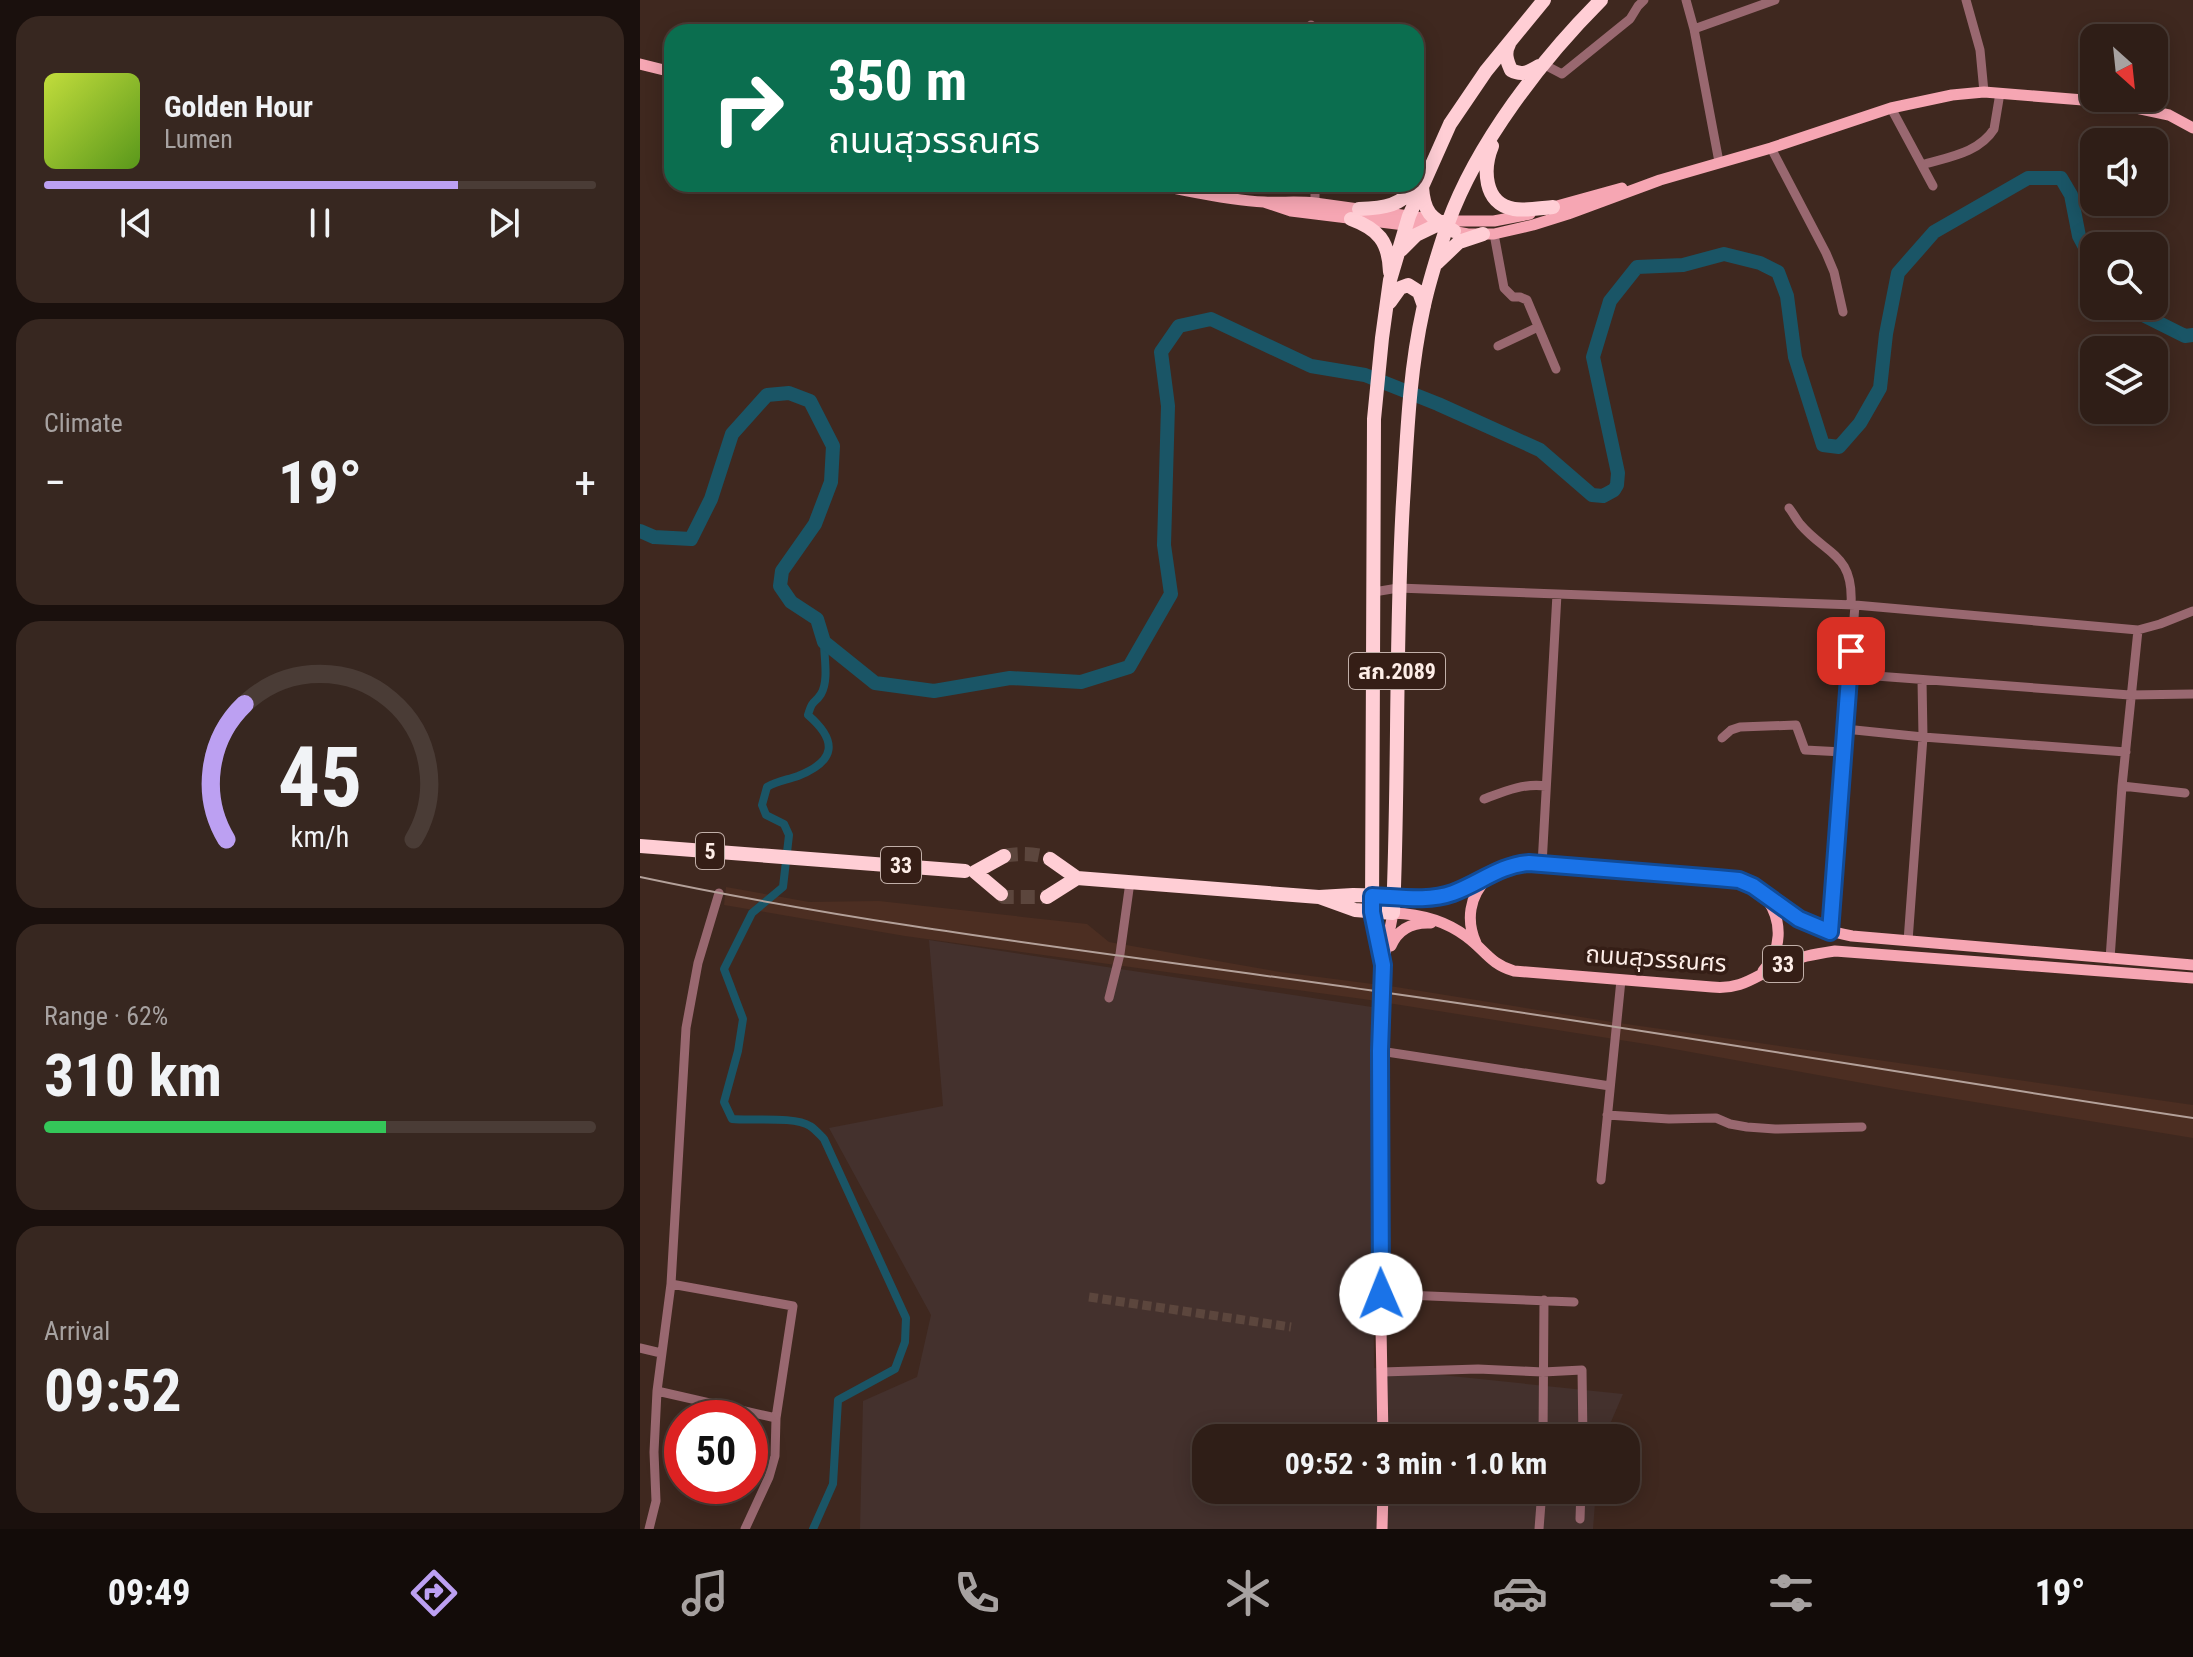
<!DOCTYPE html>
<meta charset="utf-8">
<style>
:root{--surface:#2f1e17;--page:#372720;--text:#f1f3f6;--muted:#a7a2a1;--line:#4a3c36;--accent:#bca0f2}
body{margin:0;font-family:"Roboto Condensed","Noto Sans Thai",sans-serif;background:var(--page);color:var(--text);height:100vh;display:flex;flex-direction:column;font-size:30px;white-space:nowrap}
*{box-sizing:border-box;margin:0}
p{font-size:26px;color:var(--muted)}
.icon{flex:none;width:44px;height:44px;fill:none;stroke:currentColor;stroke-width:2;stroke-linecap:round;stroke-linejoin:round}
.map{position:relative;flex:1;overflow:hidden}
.panel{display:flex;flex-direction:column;gap:16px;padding:16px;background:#1a100d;width:640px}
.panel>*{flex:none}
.banner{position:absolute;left:24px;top:24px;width:760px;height:168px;border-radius:24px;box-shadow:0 4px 20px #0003,0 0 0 2px var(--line);background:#0b6e4f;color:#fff;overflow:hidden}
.needle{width:52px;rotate:153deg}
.tools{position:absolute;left:1440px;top:24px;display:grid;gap:16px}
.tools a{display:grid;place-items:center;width:88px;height:88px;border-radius:16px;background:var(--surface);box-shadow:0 4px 20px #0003,0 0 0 2px var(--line);font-size:40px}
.speed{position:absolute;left:24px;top:1400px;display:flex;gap:16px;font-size:40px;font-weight:700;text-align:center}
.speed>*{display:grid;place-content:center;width:104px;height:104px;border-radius:50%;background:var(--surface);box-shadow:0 4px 20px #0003,0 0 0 2px var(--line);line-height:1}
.speed .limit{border:12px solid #d22;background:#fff;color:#111}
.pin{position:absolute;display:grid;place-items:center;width:68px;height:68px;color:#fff;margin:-34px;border-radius:16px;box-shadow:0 4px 12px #0006}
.me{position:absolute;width:88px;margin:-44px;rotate:359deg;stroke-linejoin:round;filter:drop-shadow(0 0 6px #0008)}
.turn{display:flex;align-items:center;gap:28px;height:168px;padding:0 32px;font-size:36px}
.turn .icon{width:104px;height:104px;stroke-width:2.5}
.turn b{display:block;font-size:56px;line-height:68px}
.big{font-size:60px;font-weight:700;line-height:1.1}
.panel .tile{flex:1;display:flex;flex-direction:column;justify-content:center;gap:12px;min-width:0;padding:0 28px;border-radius:24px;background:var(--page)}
.panel .dial{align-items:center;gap:0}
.dial svg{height:208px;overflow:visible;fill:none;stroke:var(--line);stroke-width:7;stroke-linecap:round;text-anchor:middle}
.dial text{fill:var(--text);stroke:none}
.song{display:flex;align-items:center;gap:24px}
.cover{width:96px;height:96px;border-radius:12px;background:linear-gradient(135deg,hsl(70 70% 55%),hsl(90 70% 35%))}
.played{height:8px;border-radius:4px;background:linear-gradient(90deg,var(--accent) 75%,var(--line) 75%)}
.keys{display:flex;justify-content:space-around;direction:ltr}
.heat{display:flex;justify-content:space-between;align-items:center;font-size:44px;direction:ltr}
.charge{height:12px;border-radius:6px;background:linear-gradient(90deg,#34c759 62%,var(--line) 0)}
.trip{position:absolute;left:552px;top:1424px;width:448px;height:80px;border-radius:24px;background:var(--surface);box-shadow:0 4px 20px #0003,0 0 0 2px var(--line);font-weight:700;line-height:80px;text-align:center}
.dock{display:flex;height:128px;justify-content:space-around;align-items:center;background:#130c09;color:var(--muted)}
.dock .icon{width:56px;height:56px}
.dock .on{color:var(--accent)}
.dock b{font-size:36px;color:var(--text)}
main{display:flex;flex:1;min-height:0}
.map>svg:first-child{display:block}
</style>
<main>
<section class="panel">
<div class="tile">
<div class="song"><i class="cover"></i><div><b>Golden Hour</b><p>Lumen</p></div></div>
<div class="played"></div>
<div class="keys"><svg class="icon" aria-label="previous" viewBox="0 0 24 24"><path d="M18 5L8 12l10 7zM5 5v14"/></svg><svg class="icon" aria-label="pause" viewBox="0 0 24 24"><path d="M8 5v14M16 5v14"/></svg><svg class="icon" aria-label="next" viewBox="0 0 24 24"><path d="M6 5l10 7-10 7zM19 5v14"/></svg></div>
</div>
<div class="tile"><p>Climate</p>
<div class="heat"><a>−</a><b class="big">19°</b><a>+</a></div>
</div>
<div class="tile dial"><svg viewBox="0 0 100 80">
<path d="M14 69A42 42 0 1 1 86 69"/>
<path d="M14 69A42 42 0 0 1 21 17" stroke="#bca0f2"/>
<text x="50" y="56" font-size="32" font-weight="700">45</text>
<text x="50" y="72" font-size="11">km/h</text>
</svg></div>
<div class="tile"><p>Range · 62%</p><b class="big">310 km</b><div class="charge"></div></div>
<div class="tile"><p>Arrival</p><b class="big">09:52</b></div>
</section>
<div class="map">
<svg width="1553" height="1529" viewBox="0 0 1553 1529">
<rect width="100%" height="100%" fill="#3f281f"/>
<path fill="#44312d" d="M289,940L732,1007L734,1368L983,1394L964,1438H566V1490H956L953,1529H220L223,1401L277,1377L291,1315L189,1128L303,1106Z"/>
<path fill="#4c2e22" d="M86,887L169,902L239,901L447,924L469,942L640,972L756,987L972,1022L1553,1105V1138L1255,1089L1012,1045L723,999L265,936L84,905Z"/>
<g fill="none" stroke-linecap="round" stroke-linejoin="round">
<path stroke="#1a5566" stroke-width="8" d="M173,1529L193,1484L198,1400L255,1369L265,1342L266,1318L184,1139C180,1135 175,1129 170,1126C155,1116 112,1121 92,1119L84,1102L98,1051L103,1019L84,969L112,913L143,887L149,835L144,824L126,815L122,805L127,787C137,781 147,780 158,776C196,761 198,741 168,715C173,698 174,705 181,694C189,681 184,657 184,642"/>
<path stroke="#1a5566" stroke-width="14" d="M1489,306L1493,310L1545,336L1553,335
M0,531L14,537L51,539L71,499L92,434L127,395L149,393L170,401L193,446L191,482L175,524L142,571L140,586L151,602L177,619L184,642L235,683L294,691L370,678L441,682L489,667L531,594L524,545L528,406L521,352L539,326L571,319L671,366L725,375L798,404L900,450L952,495L963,496L974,490L977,485L978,473L953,357L970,301L997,267L1043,265L1084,254L1120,263L1138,272L1147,296L1155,357L1183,445L1199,447L1220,423L1240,388L1246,334L1258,273L1294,232L1388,178H1421L1431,195L1439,236L1454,264"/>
<path stroke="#5c463d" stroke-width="9" stroke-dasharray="9 4.5" stroke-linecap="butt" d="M449,1297L651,1327"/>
<path stroke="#5c463d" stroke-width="14" stroke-dasharray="14 7" stroke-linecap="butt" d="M364,856C376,853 398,853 410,859
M361,894L364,897H407"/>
<path stroke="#996870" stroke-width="9" d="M1046,0L1054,29L1079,162
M1326,0L1340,50L1344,92
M671,25L678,32
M1054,29L1135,0
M903,64L922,74L990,19L998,6L1004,0
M1251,108L1293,186
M1131,148L1186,253L1194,272L1203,312
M1282,165C1308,157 1339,153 1354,129L1360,93
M581,184V197
M675,203V184
M854,234L864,288L873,297H880L887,300L916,369
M858,346L898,327
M1149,508C1153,513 1156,519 1160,524C1186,555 1214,553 1211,605
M734,592L758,588L1215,605L1498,630L1520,624L1553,611
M1209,674L1490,695L1553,694
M1205,729L1283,737L1486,752
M1082,738L1091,730L1100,727L1156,725L1165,750L1203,752
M1482,786L1545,793
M844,799C865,791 883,783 906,786
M902,865L917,594
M1190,932L1215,605
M1268,941L1283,737L1282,680
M1470,959L1482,786L1498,630
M469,998L480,954L490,882
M740,1051L970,1086
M967,1115L1029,1119L1076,1118L1090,1124L1107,1127L1135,1129L1222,1127
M961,1180L981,980
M31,1284L153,1306L136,1418L135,1456L129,1477L105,1529
M741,1294L934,1302
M0,1348L21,1353
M742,1372L838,1369L903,1372L942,1370L943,1438
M17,1391L136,1418
M903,1438L904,1300
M940,1519L941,1490
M9,1529L16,1501L14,1452L17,1391L31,1284L46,1028L58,963L79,893
M899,1529L902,1490"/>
<path stroke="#f6a6b3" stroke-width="11" d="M0,64L32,72
M510,184C547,190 585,200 624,202C641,203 657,201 675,203L805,221H854L890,214
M624,202L651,211L789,228
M906,209L982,188
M806,230L828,234H854L893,225L928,214L1020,180L1131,148L1251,108L1312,95L1344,92L1468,102L1529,115L1553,128
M754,896C776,897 797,900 818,891C842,881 861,865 889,863L1085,878C1114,883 1133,902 1157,918C1174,928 1193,932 1212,936L1553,965
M732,912L742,961
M836,943C826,921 829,896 847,879
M751,946C758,929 772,922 791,923
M1123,971C1142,950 1143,922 1127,899
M743,1438L739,1216L740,1051L743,965L753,913C780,914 805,920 827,937C845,950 850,964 874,971L1072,987C1101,990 1114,977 1138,966C1157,957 1175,954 1195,951L1553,978
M742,1529L743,1490"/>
<path stroke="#ffced5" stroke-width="14" d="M869,44C864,53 867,61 871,70C882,76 889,72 899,66
M852,146C843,168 843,204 874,209C885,211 901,208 913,207
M782,187C784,215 792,218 814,231
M719,209C746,208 759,206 779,185
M711,219C738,229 749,241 750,272
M761,250L776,235L803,222
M797,263L819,242L843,234
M750,302L760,288L768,285L779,292L784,306
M0,846L325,871
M410,859L437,878L679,897L713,895L754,896
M361,894L335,872L364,856
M407,897L437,878
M679,897L715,910L753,913C759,776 755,639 763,502C767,438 769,373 783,310C789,280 799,251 808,223C837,143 902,59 961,0
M732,912L734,419L742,338L750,280L769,216L810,124L846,71L904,0"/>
<path stroke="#b4a19a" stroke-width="2" d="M0,877C245,929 494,956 741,992C1012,1030 1282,1077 1553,1118"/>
</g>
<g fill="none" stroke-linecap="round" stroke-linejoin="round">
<g stroke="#114b97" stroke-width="20">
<path id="route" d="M741,1294L740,1051L743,965L732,912V896C759,897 788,902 813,893C840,883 860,865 889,863L1077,878L1099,880L1113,886L1159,919L1190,932L1211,651"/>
</g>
<use href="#route" stroke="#1a73e8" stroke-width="14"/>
</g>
<g text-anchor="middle" stroke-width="7" stroke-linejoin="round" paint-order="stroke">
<g fill="#351e16" stroke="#c1afa8" stroke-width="2">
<rect x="709" y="653" width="96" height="36" rx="6"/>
<rect x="56" y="833" width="28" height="36" rx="6"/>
<rect x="241" y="847" width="40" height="36" rx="6"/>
<rect x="1123" y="946" width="40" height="36" rx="6"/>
</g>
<g font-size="22" font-weight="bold" fill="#fdede7">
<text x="757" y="679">สก.2089</text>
<text x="70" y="859">5</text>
<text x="261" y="873">33</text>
<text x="1143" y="972">33</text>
</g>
<g font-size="24" fill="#fdede7" stroke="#351e16">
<text transform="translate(1016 959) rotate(4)" y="8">ถนนสุวรรณศร</text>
</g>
</g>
</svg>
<div class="tools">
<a><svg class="needle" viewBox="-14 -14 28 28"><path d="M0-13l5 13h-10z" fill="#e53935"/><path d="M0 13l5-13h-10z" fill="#a7a2a1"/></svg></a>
<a><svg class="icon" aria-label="sound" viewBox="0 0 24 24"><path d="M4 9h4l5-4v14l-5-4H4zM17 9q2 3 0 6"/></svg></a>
<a><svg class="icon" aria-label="search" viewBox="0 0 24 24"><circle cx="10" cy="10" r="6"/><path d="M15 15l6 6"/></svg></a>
<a><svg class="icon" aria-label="layers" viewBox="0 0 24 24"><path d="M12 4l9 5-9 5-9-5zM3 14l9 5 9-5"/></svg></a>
</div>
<div class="speed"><div class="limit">50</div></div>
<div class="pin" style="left:1211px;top:651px;background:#d93025"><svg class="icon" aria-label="arrive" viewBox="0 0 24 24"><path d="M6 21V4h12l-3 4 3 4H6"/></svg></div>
<svg class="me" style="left:741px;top:1294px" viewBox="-20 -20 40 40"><circle r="19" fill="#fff"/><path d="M0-13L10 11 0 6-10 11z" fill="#1a73e8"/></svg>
<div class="trip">09:52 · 3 min · 1.0 km</div>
<div class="banner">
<div class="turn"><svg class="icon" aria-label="right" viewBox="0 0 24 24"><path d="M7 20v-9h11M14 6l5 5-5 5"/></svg><div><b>350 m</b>ถนนสุวรรณศร</div></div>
</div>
</div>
</main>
<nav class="dock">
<b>09:49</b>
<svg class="icon on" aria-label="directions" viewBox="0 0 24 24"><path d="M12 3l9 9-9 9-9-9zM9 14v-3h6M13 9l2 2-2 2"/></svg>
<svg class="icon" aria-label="music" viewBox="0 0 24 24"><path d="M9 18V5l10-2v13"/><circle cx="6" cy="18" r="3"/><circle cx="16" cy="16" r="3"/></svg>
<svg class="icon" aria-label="phone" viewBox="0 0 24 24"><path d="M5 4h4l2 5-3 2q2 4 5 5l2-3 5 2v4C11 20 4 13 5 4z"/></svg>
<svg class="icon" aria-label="climate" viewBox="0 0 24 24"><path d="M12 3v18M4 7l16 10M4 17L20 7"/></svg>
<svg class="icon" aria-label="car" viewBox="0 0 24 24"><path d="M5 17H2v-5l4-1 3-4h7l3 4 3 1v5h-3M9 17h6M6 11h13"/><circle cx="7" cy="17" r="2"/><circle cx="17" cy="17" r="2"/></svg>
<svg class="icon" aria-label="filters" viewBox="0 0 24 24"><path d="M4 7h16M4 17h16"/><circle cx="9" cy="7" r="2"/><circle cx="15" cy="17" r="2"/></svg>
<b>19°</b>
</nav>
